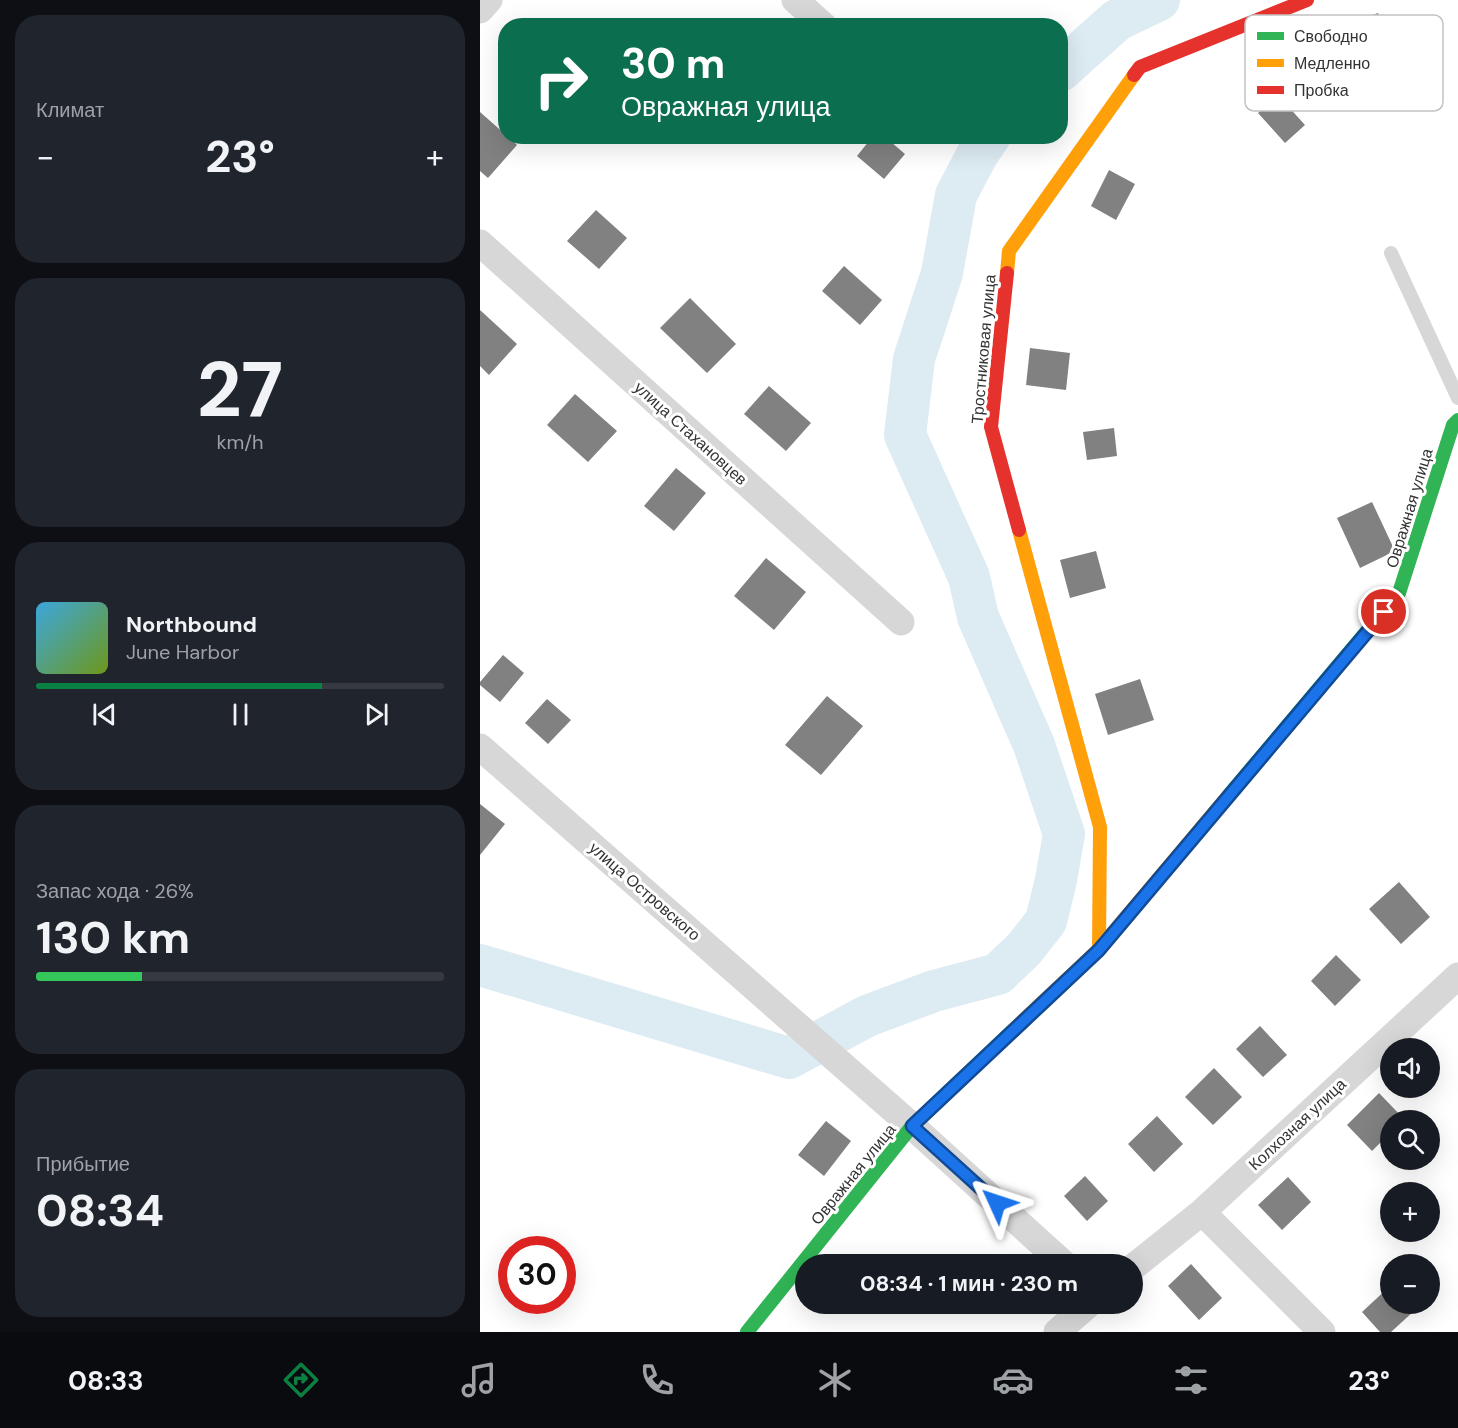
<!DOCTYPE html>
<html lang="ru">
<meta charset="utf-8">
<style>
:root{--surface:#171b24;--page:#20242c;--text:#f1f3f6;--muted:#9ea1a6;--line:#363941;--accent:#0b8043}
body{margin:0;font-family:"DM Sans",sans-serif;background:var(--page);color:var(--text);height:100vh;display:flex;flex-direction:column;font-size:22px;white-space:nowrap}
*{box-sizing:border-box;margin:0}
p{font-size:20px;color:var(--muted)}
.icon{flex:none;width:33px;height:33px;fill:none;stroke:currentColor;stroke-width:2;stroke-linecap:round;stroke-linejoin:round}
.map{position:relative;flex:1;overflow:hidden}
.details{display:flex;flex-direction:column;gap:15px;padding:15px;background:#0d0f14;width:480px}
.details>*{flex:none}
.guide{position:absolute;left:18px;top:18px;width:570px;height:126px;border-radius:24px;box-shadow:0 6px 24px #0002;background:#0b6e4f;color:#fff;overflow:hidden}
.fabs{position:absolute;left:900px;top:1038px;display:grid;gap:12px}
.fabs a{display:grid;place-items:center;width:60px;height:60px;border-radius:50%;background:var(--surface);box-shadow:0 6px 24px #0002;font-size:30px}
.speed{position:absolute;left:18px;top:1236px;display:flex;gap:12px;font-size:30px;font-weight:700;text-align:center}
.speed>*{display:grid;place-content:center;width:78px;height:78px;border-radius:50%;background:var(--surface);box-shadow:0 6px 24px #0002;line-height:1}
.speed .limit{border:9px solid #d22;background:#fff;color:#111}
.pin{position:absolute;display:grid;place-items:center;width:51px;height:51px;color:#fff;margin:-26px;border:3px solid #fff;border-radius:50%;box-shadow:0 2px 6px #0007}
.me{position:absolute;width:66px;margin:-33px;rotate:312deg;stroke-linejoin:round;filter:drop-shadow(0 0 4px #0008)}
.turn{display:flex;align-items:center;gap:21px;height:126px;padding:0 24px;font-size:27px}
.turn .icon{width:78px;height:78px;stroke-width:2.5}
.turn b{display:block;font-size:42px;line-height:51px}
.big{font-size:45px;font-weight:700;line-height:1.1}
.details .widget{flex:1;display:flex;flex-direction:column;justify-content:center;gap:9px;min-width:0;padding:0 21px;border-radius:24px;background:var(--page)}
.details .dial{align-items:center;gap:0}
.dial b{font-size:78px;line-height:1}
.song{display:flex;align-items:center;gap:18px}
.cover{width:72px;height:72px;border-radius:9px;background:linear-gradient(135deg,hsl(200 70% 55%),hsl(80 70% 35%))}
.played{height:6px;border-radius:3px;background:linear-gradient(90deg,var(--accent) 70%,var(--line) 70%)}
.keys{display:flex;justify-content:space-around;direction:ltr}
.heat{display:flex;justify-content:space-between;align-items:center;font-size:33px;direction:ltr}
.charge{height:9px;border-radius:4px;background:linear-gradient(90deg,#34c759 26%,var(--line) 0)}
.trip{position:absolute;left:315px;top:1254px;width:348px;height:60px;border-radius:30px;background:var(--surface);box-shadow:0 6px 24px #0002;font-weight:700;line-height:60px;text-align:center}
.tabs{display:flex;height:96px;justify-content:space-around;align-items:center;background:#090b0e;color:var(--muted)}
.tabs .icon{width:42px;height:42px}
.tabs .active{color:var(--accent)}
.tabs b{font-size:27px;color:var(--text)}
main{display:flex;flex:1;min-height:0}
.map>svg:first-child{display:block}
</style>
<main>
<section class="details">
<div class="widget"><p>Климат</p>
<div class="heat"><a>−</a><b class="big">23°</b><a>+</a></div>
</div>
<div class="widget dial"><b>27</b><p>km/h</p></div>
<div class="widget">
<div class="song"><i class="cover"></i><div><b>Northbound</b><p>June Harbor</p></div></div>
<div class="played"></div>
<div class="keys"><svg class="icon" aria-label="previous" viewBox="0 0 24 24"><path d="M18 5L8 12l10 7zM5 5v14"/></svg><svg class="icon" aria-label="pause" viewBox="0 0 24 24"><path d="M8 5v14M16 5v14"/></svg><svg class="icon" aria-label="next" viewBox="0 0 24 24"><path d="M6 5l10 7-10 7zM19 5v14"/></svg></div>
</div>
<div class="widget"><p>Запас хода · 26%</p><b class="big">130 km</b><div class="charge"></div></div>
<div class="widget"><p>Прибытие</p><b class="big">08:34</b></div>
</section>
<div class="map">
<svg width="978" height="1332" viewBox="0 0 978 1332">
<rect width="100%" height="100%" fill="#fff"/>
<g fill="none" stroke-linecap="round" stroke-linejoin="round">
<path stroke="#ddebf3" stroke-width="42" d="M580,71L637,20L679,0
M0,965L309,1058L387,1016L454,991L518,974L544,949L566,921L576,880L584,834L554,745L498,617L489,577L425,435L434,359L462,273L476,195L497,155L510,136"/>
</g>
<path fill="#818181" d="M898,13L909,44L879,55L868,24Z
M797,94L825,125L805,143L778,113Z
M0,112L26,135V136H28L37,145L8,178L0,171Z
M393,136H404L425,154L404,179L377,156Z
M629,170L655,184L636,220L611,206Z
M116,210L147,238L119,269L87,241Z
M364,266L402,300L380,325L342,291Z
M210,298L256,344L227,373L180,328Z
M0,310L37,344L9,375L0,366Z
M550,348L590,353L586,390L546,385Z
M289,386L331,423L306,451L264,414Z
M95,394L137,431L108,462L67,425Z
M634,428L637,456L607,460L603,432Z
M196,468L226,493L194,531L164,506Z
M892,502L915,551L880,568L857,518Z
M616,551L626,588L590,598L580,560Z
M286,558L326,592L294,630L254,596Z
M23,655L44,673L20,702L0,685V682Z
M660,679L674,720L628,735L615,694Z
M347,696L383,726L341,775L305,745Z
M67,699L91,720L68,744L45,723Z
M0,804L25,824L0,855Z
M919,882L950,917L921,944L889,909Z
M856,955L881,980L855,1006L831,981Z
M780,1026L807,1055L783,1077L756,1049Z
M734,1068L762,1097L733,1125L705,1097Z
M899,1093L924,1119L910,1120V1133L892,1151L867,1125Z
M677,1116L703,1144L674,1172L648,1144Z
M346,1121L371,1141L344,1176L318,1155Z
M605,1176L628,1201L607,1221L584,1196Z
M808,1177L831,1202L802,1230L778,1205Z
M711,1264L742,1298L719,1320L688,1286Z
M910,1286V1304H927L934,1311L911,1332H900L882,1312Z
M516,1304H538L526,1314Z"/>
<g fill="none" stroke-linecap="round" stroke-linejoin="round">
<path stroke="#d7d7d7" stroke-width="14" d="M911,253L978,398"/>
<path stroke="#d7d7d7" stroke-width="27" d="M315,0L344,26
M0,10L9,0
M0,243L421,622
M0,747L432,1126L584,1264
M722,1212L842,1332
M652,1268L722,1212L978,976
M577,1332L609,1304"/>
<path stroke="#30b455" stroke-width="14" d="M748,796L919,593L973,425L978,420
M267,1332L432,1126L533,1030"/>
<path stroke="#ff9f0a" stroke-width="14" d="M527,273L529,251L654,75
M539,530L620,827L619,949
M533,1030L619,949L748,796"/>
<path stroke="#e5322d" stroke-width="14" d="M654,75L660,67L827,0
M527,273L511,427L539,530"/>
</g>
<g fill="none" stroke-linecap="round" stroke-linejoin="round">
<g stroke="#114b97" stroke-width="15">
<path id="route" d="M517,1203L432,1126L619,950L904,612"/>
</g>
<use href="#route" stroke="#1a73e8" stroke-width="10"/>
</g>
<g text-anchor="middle" stroke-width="6" stroke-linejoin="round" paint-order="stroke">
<g font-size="16" fill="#333" stroke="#fff">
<text transform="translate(503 349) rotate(-85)" y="6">Тростниковая улица</text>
<text transform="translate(211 433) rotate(42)" y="6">улица Стахановцев</text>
<text transform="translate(929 508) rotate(-73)" y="6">Овражная улица</text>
<text transform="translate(165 891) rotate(41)" y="6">улица Островского</text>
<text transform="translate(817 1124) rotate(-43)" y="6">Колхозная улица</text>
<text transform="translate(373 1174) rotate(-51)" y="6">Овражная улица</text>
</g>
</g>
<rect x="765" y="15" width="198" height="96" rx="9" fill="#fff" stroke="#c2c2c2" stroke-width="1.5"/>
<rect x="777" y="32" width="27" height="8" fill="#30b455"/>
<rect x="777" y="59" width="27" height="8" fill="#ff9f0a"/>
<rect x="777" y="86" width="27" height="8" fill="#e5322d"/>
<g font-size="16" fill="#333">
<text x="814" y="42">Свободно</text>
<text x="814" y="69">Медленно</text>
<text x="814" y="96">Пробка</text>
</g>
</svg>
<div class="fabs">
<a><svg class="icon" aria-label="sound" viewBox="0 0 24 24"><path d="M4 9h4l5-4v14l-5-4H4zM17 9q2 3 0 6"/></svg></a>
<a><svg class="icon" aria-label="search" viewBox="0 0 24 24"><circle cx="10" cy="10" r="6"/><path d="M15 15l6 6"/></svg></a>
<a>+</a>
<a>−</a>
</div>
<div class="speed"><div class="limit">30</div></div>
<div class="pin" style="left:904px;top:612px;background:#d93025"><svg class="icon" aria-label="arrive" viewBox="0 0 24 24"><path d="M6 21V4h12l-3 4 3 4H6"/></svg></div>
<svg class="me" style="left:517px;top:1203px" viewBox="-20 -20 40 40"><path d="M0-17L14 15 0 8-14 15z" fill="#1a73e8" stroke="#fff" stroke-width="4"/></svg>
<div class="trip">08:34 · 1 мин · 230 m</div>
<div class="guide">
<div class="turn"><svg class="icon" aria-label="right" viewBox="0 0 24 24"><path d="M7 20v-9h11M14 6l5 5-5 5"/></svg><div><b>30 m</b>Овражная улица</div></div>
</div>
</div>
</main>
<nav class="tabs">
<b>08:33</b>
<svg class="icon active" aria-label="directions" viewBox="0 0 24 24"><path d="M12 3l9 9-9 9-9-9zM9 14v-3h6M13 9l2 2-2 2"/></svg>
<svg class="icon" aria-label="music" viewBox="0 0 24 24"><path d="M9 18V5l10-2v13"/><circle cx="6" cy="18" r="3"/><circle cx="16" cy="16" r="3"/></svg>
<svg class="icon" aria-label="phone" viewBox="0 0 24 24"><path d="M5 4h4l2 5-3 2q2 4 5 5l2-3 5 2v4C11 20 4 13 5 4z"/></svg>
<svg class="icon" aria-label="climate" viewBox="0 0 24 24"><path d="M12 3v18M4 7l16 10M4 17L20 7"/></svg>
<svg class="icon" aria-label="car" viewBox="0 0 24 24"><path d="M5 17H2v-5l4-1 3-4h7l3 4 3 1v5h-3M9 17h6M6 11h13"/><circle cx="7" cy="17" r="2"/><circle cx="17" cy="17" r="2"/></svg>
<svg class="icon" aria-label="filters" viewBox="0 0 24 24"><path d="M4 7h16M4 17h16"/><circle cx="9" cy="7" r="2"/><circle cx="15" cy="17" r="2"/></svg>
<b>23°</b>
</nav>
